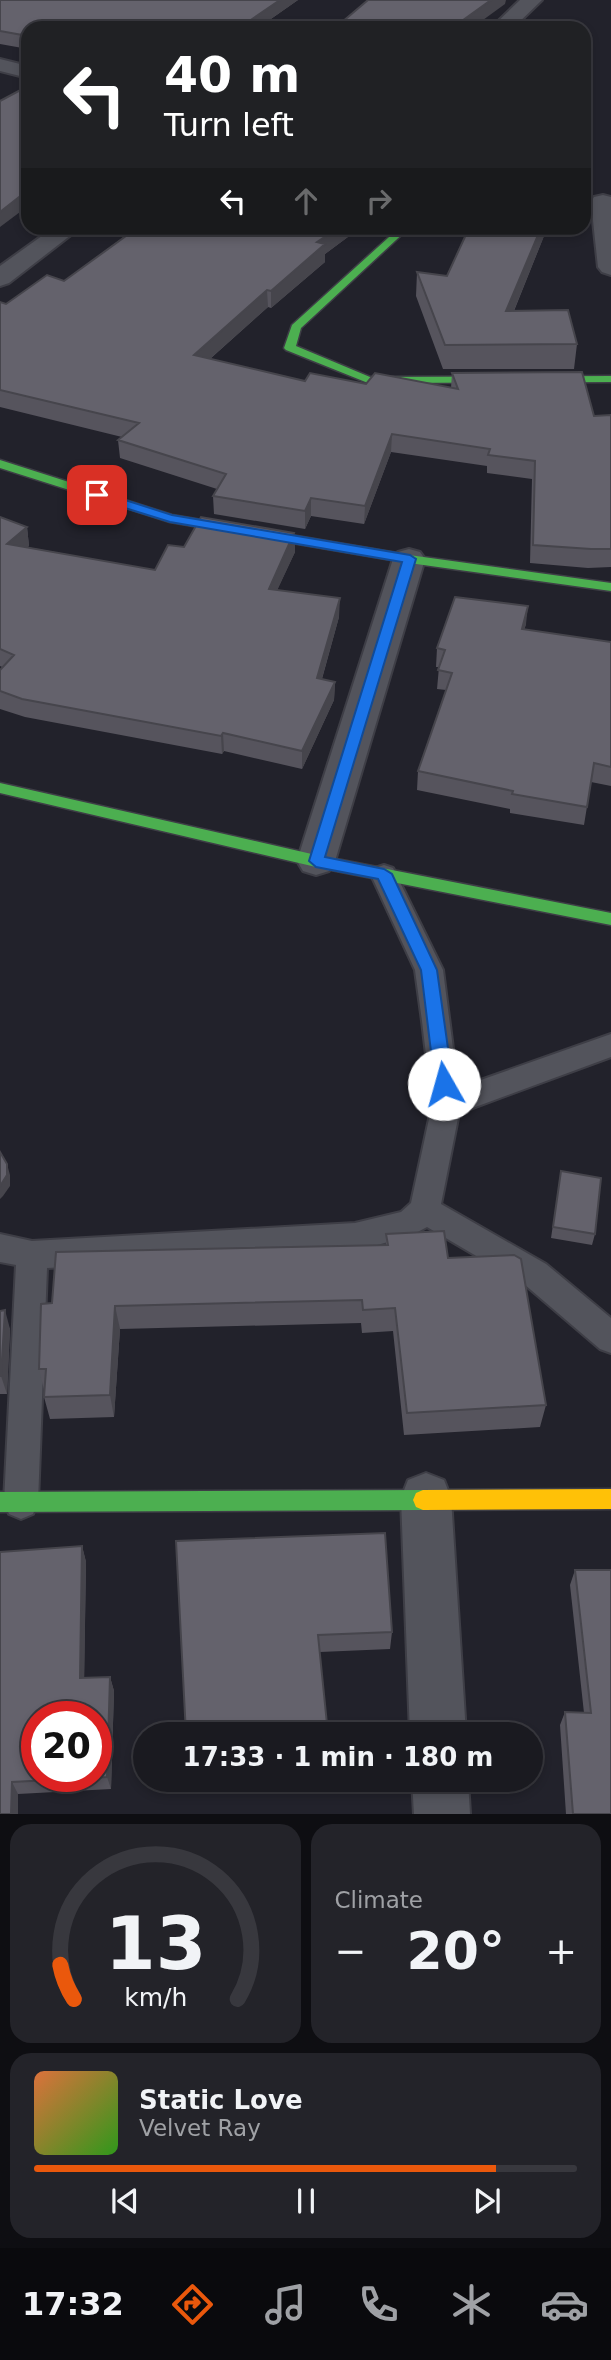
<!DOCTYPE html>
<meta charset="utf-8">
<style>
:root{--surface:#1a1a20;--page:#232329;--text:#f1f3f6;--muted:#9fa1a5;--line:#38383e;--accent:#ea580c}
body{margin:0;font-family:"DejaVu Sans",sans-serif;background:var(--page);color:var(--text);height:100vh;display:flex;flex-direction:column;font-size:26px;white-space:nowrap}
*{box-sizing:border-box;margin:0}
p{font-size:23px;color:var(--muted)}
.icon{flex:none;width:38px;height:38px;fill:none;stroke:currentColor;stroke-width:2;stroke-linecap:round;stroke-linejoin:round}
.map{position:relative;height:1814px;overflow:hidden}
.sheet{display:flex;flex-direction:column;gap:10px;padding:10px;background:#0e0e12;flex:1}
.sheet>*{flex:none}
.guide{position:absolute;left:21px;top:21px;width:570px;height:214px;border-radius:21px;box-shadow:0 4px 10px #0003,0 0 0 2px var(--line);background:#202124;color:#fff;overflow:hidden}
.speed{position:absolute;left:21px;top:1701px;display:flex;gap:14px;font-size:35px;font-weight:700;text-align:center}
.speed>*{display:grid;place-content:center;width:91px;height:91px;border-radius:50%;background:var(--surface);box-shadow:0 4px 10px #0003,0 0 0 2px var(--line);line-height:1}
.speed .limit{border:10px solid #d22;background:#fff;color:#111}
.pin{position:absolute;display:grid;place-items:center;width:60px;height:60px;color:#fff;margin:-30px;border-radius:14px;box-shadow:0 4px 10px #0006}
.me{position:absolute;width:77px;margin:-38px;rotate:353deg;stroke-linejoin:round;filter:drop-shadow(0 0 5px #0008)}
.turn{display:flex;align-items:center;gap:24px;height:147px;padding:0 28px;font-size:32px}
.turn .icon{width:91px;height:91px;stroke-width:2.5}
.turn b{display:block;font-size:49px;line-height:60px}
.lanes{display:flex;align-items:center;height:66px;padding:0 28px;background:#0003;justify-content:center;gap:35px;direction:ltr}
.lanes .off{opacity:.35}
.big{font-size:52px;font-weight:800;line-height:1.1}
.sheet .card{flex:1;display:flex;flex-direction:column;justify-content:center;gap:10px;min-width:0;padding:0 24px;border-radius:21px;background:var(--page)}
.sheet .dial{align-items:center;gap:0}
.dial svg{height:182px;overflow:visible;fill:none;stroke:var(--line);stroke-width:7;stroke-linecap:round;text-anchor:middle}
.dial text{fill:var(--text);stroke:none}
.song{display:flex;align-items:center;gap:21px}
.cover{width:84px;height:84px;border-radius:10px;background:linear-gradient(135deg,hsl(20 70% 55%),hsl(110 70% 35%))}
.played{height:7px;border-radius:4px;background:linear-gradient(90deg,var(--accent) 85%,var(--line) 85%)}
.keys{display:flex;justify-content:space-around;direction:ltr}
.heat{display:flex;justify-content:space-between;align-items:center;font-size:38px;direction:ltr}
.sheet .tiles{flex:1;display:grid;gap:10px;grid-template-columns:1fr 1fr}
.card:last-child{grid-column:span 2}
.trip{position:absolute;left:133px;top:1722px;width:410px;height:70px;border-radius:35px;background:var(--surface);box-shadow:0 4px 10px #0003,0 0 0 2px var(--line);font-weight:800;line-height:70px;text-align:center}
.menu{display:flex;height:112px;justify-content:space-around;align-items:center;background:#0a0a0d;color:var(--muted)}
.menu .icon{width:49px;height:49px}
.menu .active{color:var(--accent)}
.menu b{font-size:32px;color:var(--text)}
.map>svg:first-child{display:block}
</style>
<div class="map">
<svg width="611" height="1814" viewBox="0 0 611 1814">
<rect width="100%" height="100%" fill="#22222b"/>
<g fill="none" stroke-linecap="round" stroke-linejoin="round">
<g stroke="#3e3e46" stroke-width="4">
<path id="lane" d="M384,865L393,868L443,970L458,1088L611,1034V1057L459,1113L441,1204L546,1264L611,1318V1353L600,1349L524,1284L427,1227L410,1236L355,1251L47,1268L38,1502L33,1514L21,1519L9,1514L4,1502L16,1265L0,1262V1234L32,1241L355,1223L401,1212L411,1203L432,1105L422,1021L415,970L371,875L375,868Z"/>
</g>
<g stroke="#3e3e46" stroke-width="4">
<path id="street" d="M520,0H542L513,28H491Z
M0,59L28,66V78L0,71Z
M603,195L611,197V275L602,272L598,267L591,202L594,197Z
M53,228H80L9,283L0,286V266Z
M409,549L420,552L425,559L335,861L329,871L316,875L303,871L297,861L393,559L398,552Z
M426,1473L444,1480L451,1498L466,1734H410L401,1498L408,1480Z
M412,1780H468L470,1814H414Z"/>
</g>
<g stroke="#3e3e46" stroke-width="3">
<path id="fast" d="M399,228H409L301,328L296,346L370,377L611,376V382L368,383L286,350L284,348L292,325Z
M0,460L172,515L409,555L611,583V591L409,563L170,522L0,468Z
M0,783L316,855L611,913V925L316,867L0,793Z
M423,1490L430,1493L433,1500L430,1507L423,1510L0,1512V1492Z"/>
</g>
<g stroke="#3e3e46" stroke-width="3">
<path id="slow" d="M611,1489V1509L423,1510L416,1507L413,1500L416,1493L423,1490Z"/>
</g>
<use href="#lane" fill="#53545c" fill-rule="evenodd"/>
<use href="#street" fill="#53545c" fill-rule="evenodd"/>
<use href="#fast" fill="#4caf50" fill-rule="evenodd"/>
<use href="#slow" fill="#ffc107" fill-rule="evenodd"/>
</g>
<path fill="#56545d" d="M0,0H298L258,28H28V49L0,44Z
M131,228H360L325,254V262L271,308L268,307L210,359L305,381L451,388L452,373L594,416L611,415V567L588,568L530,563L532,479L487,473V466L391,452L364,524L311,516L305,529L214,514L213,496L217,489L120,458L118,440L122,437L0,407V302L6,304L64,281L133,230H131Z
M469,228H545L544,236L514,311L577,344L574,369H443L416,296L417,272L447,276Z
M0,517L27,527L29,546L27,547L155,570L184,547L294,533L295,552L277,590L339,617L322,679L335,682L334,700L302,769L224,751L222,754L25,717L0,709V670L2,667L0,666Z
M526,624L524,630L611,642V786L591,782L584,825L510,813V809L417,790L418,771L446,690L437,689L439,667H436L437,648Z
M561,1171L595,1234L592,1245L551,1238Z
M386,1234L448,1258L546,1405L540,1427L404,1435L393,1331L362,1333L361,1323L120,1329L114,1417L50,1419L44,1397V1390L39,1369L52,1303L386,1245Z
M0,1311L10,1329L7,1394H0Z
M176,1541L392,1632L390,1649L320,1652Z
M82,1546L86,1562L84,1678L110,1677L114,1691L111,1789L18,1794V1814H0Z
M575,1570L611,1814H566L560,1725L565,1712L584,1713L570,1585Z"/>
<path fill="#46454c" d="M280,0H298L258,28H239Z
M491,0H506L505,4L472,28H452Z
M28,190V206L0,227V212Z
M338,228H360L325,254V262L271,308V291L317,242Z
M541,228H545L544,236L504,335L506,311Z
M267,290L268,307L195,372L194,355Z
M392,434L391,452L364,524L365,506Z
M311,498V516L305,529V511Z
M27,527L29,546L10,562L7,544Z
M294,533L295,552L269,608V589Z
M340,598L339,617L317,696V678Z
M528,606L526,624L519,648L522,629Z
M335,682L334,700L302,769V751Z
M223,733L224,751L222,754L221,736Z
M7,1164L10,1175V1186L3,1196L0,1199V1186Z
M115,1306L120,1329L114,1417L110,1395Z
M5,1310L10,1329L7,1394L1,1376Z
M82,1546L86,1562L84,1692L80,1678Z
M110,1677L114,1691L111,1789L107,1777Z
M12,1782L18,1794V1814H11Z"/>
<path fill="#64626c" stroke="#46454c" stroke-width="2" fill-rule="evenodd" d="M0,0H280L239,28H28V36L0,31Z
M368,0H491L452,28H335Z
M28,86V190L0,212V101Z
M137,228H338L317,242L325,244L271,291L267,290L194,355L305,381L310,373L366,384L375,373L458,389L452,373L582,372L594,416L611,415V549H591L533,545L535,461L488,455L490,449L392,434L365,506L311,498L305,511L213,496L226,474L118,440L139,423L0,390V302L6,304L47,275L64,281Z
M469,228H541L506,311L568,310L577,344L445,345L417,272L447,276Z
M0,517L27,527L7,544L155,570L168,545L184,547L201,517L294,533L269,589L340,598L317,678L335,682L302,751L223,733L221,736L22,699L0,691V670L14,655L0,649Z
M455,597L528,606L522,629L611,642V767L594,763L587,807L512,794L513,791L418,771L452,673L438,670L445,650L437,648Z
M0,1152L7,1164V1175L0,1186Z
M561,1171L601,1178L595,1234L553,1227Z
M444,1231L448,1258L514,1255L521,1259L546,1405L407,1413L395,1308L363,1310L362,1300L115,1306L110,1395L44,1397L46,1369H39L41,1304L52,1303L56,1252L388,1245L386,1234Z
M5,1310L1,1376H0V1311Z
M385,1533L392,1632L318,1635L328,1734H186L176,1541Z
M82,1546L80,1678L110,1677L107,1777L12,1782L11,1814H0V1552ZM37,1717H96V1776H37Z
M575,1570H611V1814H573L565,1712L591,1713Z"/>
<path fill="#1a73e8" stroke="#114b97" stroke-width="2" d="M97,491L172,515L410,555L416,559L325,857L384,869L392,874L437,970L453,1084L450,1089L444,1091L438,1089L435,1084L421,970L378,879L316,867L309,861L402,562L170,522L93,498V492Z"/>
</svg>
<div class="speed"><div class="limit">20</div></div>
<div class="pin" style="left:97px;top:495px;background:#d93025"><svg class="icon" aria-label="arrive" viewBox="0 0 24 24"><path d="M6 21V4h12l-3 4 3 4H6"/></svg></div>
<svg class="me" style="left:444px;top:1084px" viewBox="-20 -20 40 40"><circle r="19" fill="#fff"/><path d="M0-13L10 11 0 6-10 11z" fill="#1a73e8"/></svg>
<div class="trip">17:33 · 1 min · 180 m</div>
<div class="guide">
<div class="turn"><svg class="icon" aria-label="left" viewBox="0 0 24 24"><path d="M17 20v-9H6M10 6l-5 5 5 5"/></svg><div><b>40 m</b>Turn left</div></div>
<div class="lanes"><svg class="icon" aria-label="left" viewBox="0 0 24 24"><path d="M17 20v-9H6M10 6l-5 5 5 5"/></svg><svg class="icon off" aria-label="ahead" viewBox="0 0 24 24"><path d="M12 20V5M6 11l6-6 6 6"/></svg><svg class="icon off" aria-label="right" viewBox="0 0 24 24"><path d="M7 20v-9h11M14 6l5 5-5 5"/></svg></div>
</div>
</div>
<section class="sheet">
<div class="tiles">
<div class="card dial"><svg viewBox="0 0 100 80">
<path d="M14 69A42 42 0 1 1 86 69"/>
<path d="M14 69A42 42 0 0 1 8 54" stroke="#ea580c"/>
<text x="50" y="56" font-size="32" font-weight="700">13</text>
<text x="50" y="72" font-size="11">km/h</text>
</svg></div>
<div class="card"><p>Climate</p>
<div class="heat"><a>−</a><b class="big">20°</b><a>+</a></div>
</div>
<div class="card">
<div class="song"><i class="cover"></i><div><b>Static Love</b><p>Velvet Ray</p></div></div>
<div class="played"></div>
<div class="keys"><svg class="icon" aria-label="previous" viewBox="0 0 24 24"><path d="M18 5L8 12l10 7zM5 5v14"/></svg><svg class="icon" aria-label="pause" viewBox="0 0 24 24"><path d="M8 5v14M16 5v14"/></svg><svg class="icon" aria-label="next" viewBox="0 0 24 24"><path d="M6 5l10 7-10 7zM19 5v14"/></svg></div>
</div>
</div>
</section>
<nav class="menu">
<b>17:32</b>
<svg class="icon active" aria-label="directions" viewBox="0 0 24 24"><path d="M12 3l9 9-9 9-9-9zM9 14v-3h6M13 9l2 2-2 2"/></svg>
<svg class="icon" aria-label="music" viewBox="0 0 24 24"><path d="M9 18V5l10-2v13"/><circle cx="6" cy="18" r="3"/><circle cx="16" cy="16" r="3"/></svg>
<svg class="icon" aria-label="phone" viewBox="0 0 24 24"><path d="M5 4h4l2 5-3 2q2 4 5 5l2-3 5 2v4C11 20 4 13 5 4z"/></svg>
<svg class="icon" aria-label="climate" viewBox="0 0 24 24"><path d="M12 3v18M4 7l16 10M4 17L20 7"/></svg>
<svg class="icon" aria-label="car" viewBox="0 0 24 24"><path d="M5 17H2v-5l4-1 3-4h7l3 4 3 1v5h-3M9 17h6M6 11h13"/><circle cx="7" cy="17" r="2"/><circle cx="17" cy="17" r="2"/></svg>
</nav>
